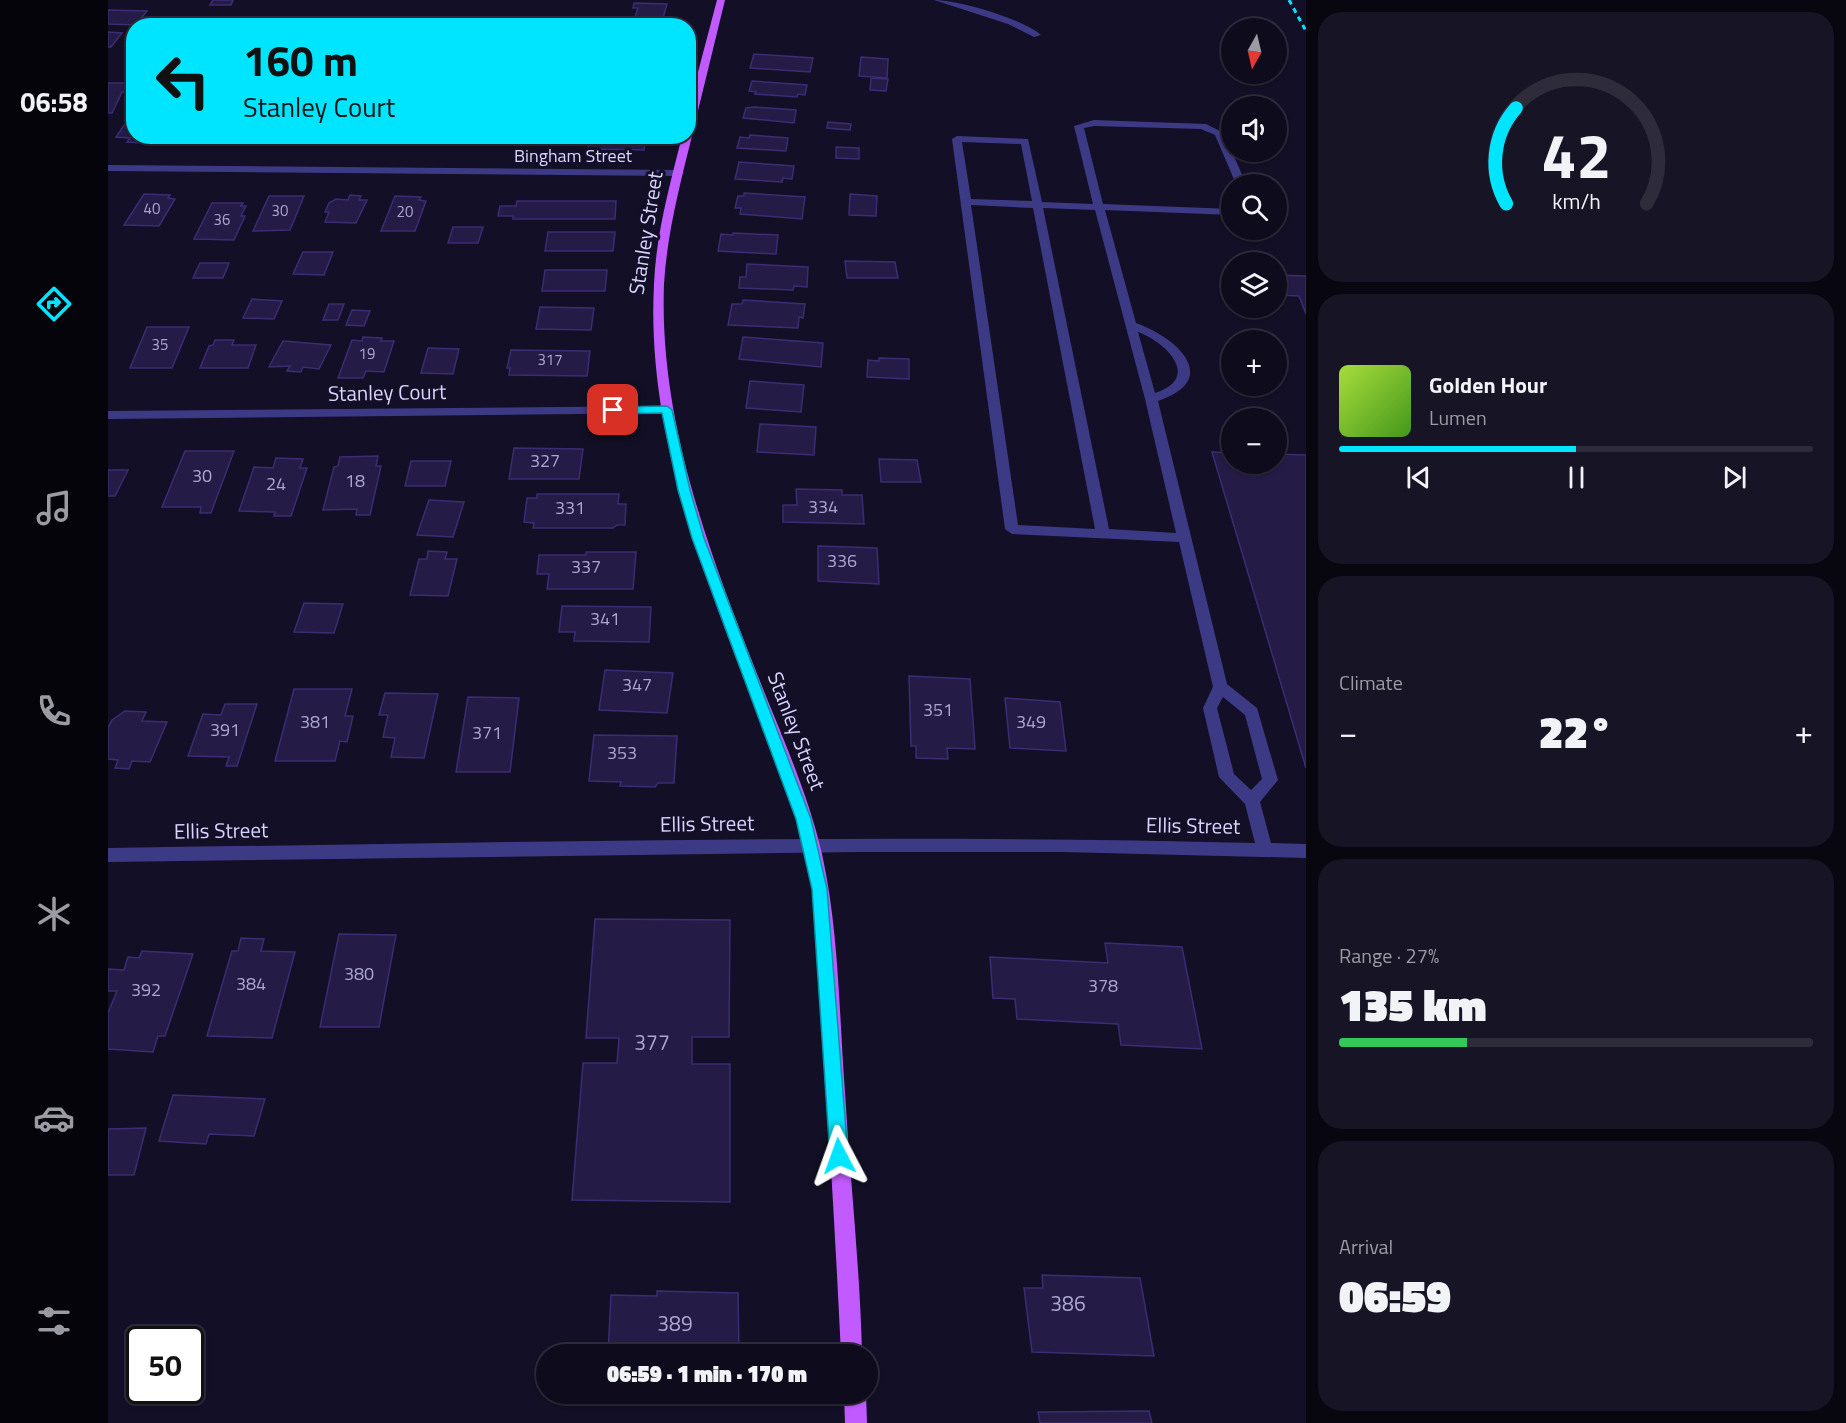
<!DOCTYPE html>
<meta charset="utf-8">
<style>
:root{--surface:#0e0b1c;--page:#171425;--text:#f1f3f6;--muted:#9b9ba3;--line:#2e2b3b;--accent:#00e5ff}
body{margin:0;font-family:"Titillium Web",sans-serif;background:var(--page);color:var(--text);height:100vh;display:flex;flex-direction:column;font-size:22px;white-space:nowrap}
*{box-sizing:border-box;margin:0}
p{font-size:20px;color:var(--muted)}
.icon{flex:none;width:33px;height:33px;fill:none;stroke:currentColor;stroke-width:2;stroke-linecap:round;stroke-linejoin:round}
.map{position:relative;flex:1;overflow:hidden}
.side{display:flex;flex-direction:column;gap:12px;padding:12px;background:#08060f;width:540px}
.side>*{flex:none}
.top-card{position:absolute;left:18px;top:18px;width:570px;height:126px;border-radius:24px;box-shadow:0 2px 4px #0004,0 0 0 2px var(--line);background:#00e5ff;color:#111;overflow:hidden}
.needle{width:39px;rotate:188deg}
.controls{position:absolute;left:1113px;top:18px;display:grid;gap:12px}
.controls a{display:grid;place-items:center;width:66px;height:66px;border-radius:50%;background:var(--surface);box-shadow:0 2px 4px #0004,0 0 0 2px var(--line);font-size:30px}
.speed{position:absolute;left:18px;top:1326px;display:flex;gap:12px;font-size:30px;font-weight:700;text-align:center}
.speed>*{display:grid;place-content:center;width:78px;height:78px;border-radius:50%;background:var(--surface);box-shadow:0 2px 4px #0004,0 0 0 2px var(--line);line-height:1}
.speed .limit{border:3px solid #111;border-radius:9px;background:#fff;color:#111}
.pin{position:absolute;display:grid;place-items:center;width:51px;height:51px;color:#fff;margin:-26px;border-radius:12px;box-shadow:0 3px 9px #0006}
.me{position:absolute;width:66px;margin:-33px;rotate:356deg;stroke-linejoin:round;filter:drop-shadow(0 0 4px #0008)}
.turn{display:flex;align-items:center;gap:21px;height:126px;padding:0 18px;font-size:27px}
.turn .icon{width:78px;height:78px;stroke-width:2.5}
.turn b{display:block;font-size:42px;line-height:51px}
.big{font-size:45px;font-weight:800;line-height:1.1}
.side .widget{flex:1;display:flex;flex-direction:column;justify-content:center;gap:9px;min-width:0;padding:0 21px;border-radius:24px;background:var(--page)}
.side .dial{align-items:center;gap:0}
.dial svg{height:156px;overflow:visible;fill:none;stroke:var(--line);stroke-width:7;stroke-linecap:round;text-anchor:middle}
.dial text{fill:var(--text);stroke:none}
.song{display:flex;align-items:center;gap:18px}
.cover{width:72px;height:72px;border-radius:9px;background:linear-gradient(135deg,hsl(80 70% 55%),hsl(100 70% 35%))}
.played{height:6px;border-radius:3px;background:linear-gradient(90deg,var(--accent) 50%,var(--line) 50%)}
.keys{display:flex;justify-content:space-around;direction:ltr}
.heat{display:flex;justify-content:space-between;align-items:center;font-size:33px;direction:ltr}
.charge{height:9px;border-radius:4px;background:linear-gradient(90deg,#34c759 27%,var(--line) 0)}
.trip{position:absolute;left:428px;top:1344px;width:342px;height:60px;border-radius:30px;background:var(--surface);box-shadow:0 2px 4px #0004,0 0 0 2px var(--line);font-weight:800;line-height:60px;text-align:center}
main{display:flex;flex:1;min-height:0}
.dock{display:flex;flex-direction:column;width:108px;justify-content:space-around;align-items:center;background:#06040b;color:var(--muted)}
.dock .icon{width:42px;height:42px}
.dock .active{color:var(--accent)}
.dock b{font-size:27px;color:var(--text)}
.map>svg:first-child{display:block}
</style>
<main>
<nav class="dock">
<b>06:58</b>
<svg class="icon active" aria-label="directions" viewBox="0 0 24 24"><path d="M12 3l9 9-9 9-9-9zM9 14v-3h6M13 9l2 2-2 2"/></svg>
<svg class="icon" aria-label="music" viewBox="0 0 24 24"><path d="M9 18V5l10-2v13"/><circle cx="6" cy="18" r="3"/><circle cx="16" cy="16" r="3"/></svg>
<svg class="icon" aria-label="phone" viewBox="0 0 24 24"><path d="M5 4h4l2 5-3 2q2 4 5 5l2-3 5 2v4C11 20 4 13 5 4z"/></svg>
<svg class="icon" aria-label="climate" viewBox="0 0 24 24"><path d="M12 3v18M4 7l16 10M4 17L20 7"/></svg>
<svg class="icon" aria-label="car" viewBox="0 0 24 24"><path d="M5 17H2v-5l4-1 3-4h7l3 4 3 1v5h-3M9 17h6M6 11h13"/><circle cx="7" cy="17" r="2"/><circle cx="17" cy="17" r="2"/></svg>
<svg class="icon" aria-label="filters" viewBox="0 0 24 24"><path d="M4 7h16M4 17h16"/><circle cx="9" cy="7" r="2"/><circle cx="15" cy="17" r="2"/></svg>
</nav>
<div class="map">
<svg width="1198" height="1423" viewBox="0 0 1198 1423">
<rect width="100%" height="100%" fill="#130f26"/>
<path fill="#241b47" stroke="#3b2d73" stroke-width="1.5" d="M105,0H125L123,5H102Z
M526,3L559,4L555,18L527,17L530,8H525Z
M0,10L39,11L28,25L0,24Z
M478,19L497,20L494,26L475,24Z
M0,32L14,33L3,47H0Z
M646,54L705,58L702,72L642,68Z
M753,57L780,59L779,78L751,76Z
M763,78L780,79L778,91L762,90Z
M644,81L699,85L697,95L690,94L689,97L647,94L648,92L641,91Z
M0,83H26L21,92H14L4,113H0Z
M646,107L688,110L686,123L635,118L638,108Z
M25,112L26,136H51L50,139L37,138L34,143L19,142L22,138L8,137Z
M720,122L743,124L742,130L719,128Z
M642,135L680,138L678,151L629,148L632,137L641,138Z
M68,136H103L99,143L64,141Z
M116,136H149L147,141L114,140Z
M184,136H219L217,141H182Z
M238,136H272V139H237Z
M294,136H329L328,139H293Z
M357,136H390L388,141H356Z
M470,136H538L536,150L480,149L481,145H469Z
M728,147L751,148V159L728,158Z
M631,162L686,166L684,179L675,178L674,182L627,179Z
M636,193L697,197L694,219L632,214L633,208H627L630,196H636Z
M36,194L62,195L60,198L67,199L51,226L16,225Z
M742,194L769,196L768,216L741,215Z
M242,195L253,196L251,200H259L248,223L217,222L221,212H217L221,203L228,199L240,200Z
M161,196H196L182,230L145,231Z
M287,196L313,197L311,200L318,201L307,231H273Z
M409,201H508L507,219H405V216H390L392,206H408Z
M104,203H135L133,206H138L133,216H137L126,240L86,239Z
M345,227H375L370,243H340Z
M440,232H507L505,251H437Z
M625,233L670,235L668,254L610,251L613,234L625,235Z
M195,252H225L216,275L185,274Z
M737,261L787,262L790,278H739Z
M92,263H121L115,278H85Z
M639,264L700,267L699,287L686,286L685,290L631,288L632,277H638Z
M437,270H499L497,291H434Z
M1168,275L1198,276V314L1191,296L1171,295L1168,288Z
M144,299L174,301L166,319L135,318Z
M635,300L697,304L695,318L691,317L690,328L620,325L624,304H634Z
M221,304H236L230,320H215Z
M432,307L486,308L483,330L428,329Z
M244,310L262,311L256,326L238,325Z
M39,327H81L64,368H22Z
M255,337L274,338L273,341H286L276,372L258,371L255,378H230L244,340L254,341Z
M635,337L715,343L713,367L631,359Z
M107,340H126L124,345H148L140,368H92L101,346L105,345Z
M175,341L223,345L211,369L195,367L193,372L179,371L182,366L161,367Z
M320,348L351,349L345,374L313,373Z
M403,350L482,351L479,376L401,375L402,368H399Z
M771,358L801,359V379L759,377L760,360L771,361Z
M642,381L696,385L693,412L638,408Z
M652,424L708,427L706,455L649,452Z
M406,448L475,449L471,479H401Z
M77,451H126L103,513H92L93,507H54Z
M1104,452L1124,453V464H1168V454L1198,455V768Z
M270,456L268,466H273L262,515H248L249,509L215,510L226,467L230,466L232,457Z
M168,458L195,459L192,468H199L183,516H166L167,512L131,511L146,467L165,468Z
M771,459L809,460L813,482H773Z
M303,461H343L337,486H297Z
M0,470H20L7,496H0Z
M688,489L734,490V495H754L756,524L675,522V505H689Z
M429,494H511L510,504H518L517,525H509L505,528H425L426,523L416,522L419,498H429Z
M321,500L356,502L345,537L309,535Z
M710,546L769,548L771,584L710,581Z
M320,551L339,552L337,559H349L340,596L302,595L311,559H319Z
M478,552H528L525,589H439L441,574H429L431,555H478Z
M196,603L235,604L226,633L186,632Z
M454,606L543,607L541,642L466,641L467,632H451Z
M497,670L565,673L559,713L491,710Z
M801,676L862,679L867,749L839,748L840,759L808,758V746H803Z
M186,689H244L237,716H245L239,742L232,741L227,761H167Z
M277,693L330,694L316,758L283,757L287,738L275,737L280,715H271Z
M360,697L411,698L402,772H348Z
M897,698L952,702L958,751L902,748Z
M117,704H149L129,766H118L121,757L80,756L95,714L113,715Z
M17,711L38,712L34,721L59,722L42,762L24,761L21,769L7,768L10,760L0,759V728L4,720Z
M486,735L569,736L566,783H550L547,787L512,786L513,782L481,781Z
M487,919L622,920L621,1037H584V1064H622V1202L464,1200L475,1063H509L511,1038H478Z
M231,934L288,935L271,1027H212Z
M133,938L156,939L153,951L187,952L164,1038L99,1036L124,951H130Z
M997,943L1074,947L1094,1049L1013,1045L1010,1024L909,1019L907,999L885,998L882,957L1000,963Z
M34,951L85,954L57,1036H50L45,1052L0,1049V1013L9,991H0V969L16,970L20,957L31,958Z
M65,1095L157,1099L146,1136L101,1134L98,1144L51,1141Z
M38,1128L26,1175H0V1129Z
M934,1275L1032,1278L1046,1356L924,1352L916,1288H935Z
M549,1291L630,1293L631,1354H500L503,1295L549,1296Z
M1041,1411L1044,1423H932L930,1412Z"/>
<g fill="none" stroke-linecap="round" stroke-linejoin="round">
<path fill="#3d3a85" fill-rule="evenodd" d="M826,0C850,0 915,19 933,35L926,37L900,24Z
M986,120L1098,124L1116,133L1138,184H1128L1107,135L1093,129L986,126L976,128L995,204L1124,209V215L997,210L1028,323C1068,337 1115,379 1050,401L1119,684L1149,708L1170,780L1152,802L1163,843L1198,844V858L954,852H749L0,862V848C382,843 765,833 1147,843L1137,804L1111,777L1095,708L1105,687L1071,542L904,534L897,529L844,139L849,136L920,139L934,202L985,204L966,126ZM854,142L913,144L924,201L863,199ZM863,205L925,208L987,529L910,525ZM935,208L987,210L1037,399L1068,533L1001,529ZM1030,332C1058,342 1094,378 1047,393ZM1115,697L1137,715L1154,779L1143,790L1126,774L1109,708Z
M0,165L571,170L576,173L571,176L0,171Z
M559,406L563,407V413L0,419V411Z"/>
<path fill="#c25bff" fill-rule="evenodd" d="M609,0H617L585,131L581,134L584,136C572,184 559,234 556,284C551,417 598,544 646,666C670,728 699,789 714,854C731,931 731,1013 737,1092C742,1179 752,1267 754,1354H733C728,1250 722,1146 715,1041C711,979 711,916 698,855C684,789 655,728 631,666C584,543 539,417 546,284C548,234 562,185 574,136H580V110Z
M736,1394H758L759,1423H737Z"/>
<path stroke="#00e5ff" stroke-width="3" stroke-dasharray="5 4.5" stroke-linecap="butt" d="M1181,0L1198,31"/>
</g>
<path fill="#00e5ff" stroke="#0095a6" stroke-width="1.5" d="M559,406L564,410L582,490L596,538L703,819L719,889L740,1156L737,1162L731,1165L725,1162L722,1156L704,889L688,819L584,538L570,490L554,413L505,414L500,410L505,407Z"/>
<g text-anchor="middle" stroke-width="6" stroke-linejoin="round" paint-order="stroke">
<g font-size="15" fill="#aca6d1">
<text x="44" y="214">40</text>
<text x="172" y="216">30</text>
<text x="297" y="217">20</text>
<text x="114" y="225">36</text>
<text x="52" y="350">35</text>
<text x="259" y="359">19</text>
<text x="442" y="365">317</text>
</g>
<g font-size="18" fill="#d9d4ff" stroke="#130f26">
<text x="465" y="162">Bingham Street</text>
</g>
<g font-size="18" fill="#aca6d1">
<text x="437" y="467">327</text>
<text x="94" y="482">30</text>
<text x="247" y="487">18</text>
<text x="168" y="490">24</text>
<text x="715" y="513">334</text>
<text x="462" y="514">331</text>
<text x="734" y="567">336</text>
<text x="478" y="573">337</text>
<text x="497" y="625">341</text>
<text x="529" y="691">347</text>
<text x="830" y="716">351</text>
<text x="207" y="728">381</text>
<text x="923" y="728">349</text>
<text x="117" y="736">391</text>
<text x="379" y="739">371</text>
<text x="514" y="759">353</text>
<text x="251" y="980">380</text>
<text x="143" y="990">384</text>
<text x="995" y="992">378</text>
<text x="38" y="996">392</text>
</g>
<g font-size="21" fill="#d9d4ff" stroke="#130f26">
<text transform="translate(538 233) rotate(-81)" y="7">Stanley Street</text>
<text transform="translate(279 393) rotate(-1)" y="7">Stanley Court</text>
<text transform="translate(688 731) rotate(69)" y="7">Stanley Street</text>
<text transform="translate(599 824) rotate(-1)" y="7">Ellis Street</text>
<text transform="translate(1085 826) rotate(1)" y="7">Ellis Street</text>
<text transform="translate(113 831) rotate(-1)" y="7">Ellis Street</text>
</g>
<g font-size="21" fill="#aca6d1">
<text x="544" y="1050">377</text>
<text x="960" y="1311">386</text>
<text x="567" y="1331">389</text>
</g>
</g>
</svg>
<div class="controls">
<a><svg class="needle" viewBox="-14 -14 28 28"><path d="M0-13l5 13h-10z" fill="#e53935"/><path d="M0 13l5-13h-10z" fill="#9b9ba3"/></svg></a>
<a><svg class="icon" aria-label="sound" viewBox="0 0 24 24"><path d="M4 9h4l5-4v14l-5-4H4zM17 9q2 3 0 6"/></svg></a>
<a><svg class="icon" aria-label="search" viewBox="0 0 24 24"><circle cx="10" cy="10" r="6"/><path d="M15 15l6 6"/></svg></a>
<a><svg class="icon" aria-label="layers" viewBox="0 0 24 24"><path d="M12 4l9 5-9 5-9-5zM3 14l9 5 9-5"/></svg></a>
<a>+</a>
<a>−</a>
</div>
<div class="speed"><div class="limit">50</div></div>
<div class="pin" style="left:505px;top:410px;background:#d93025"><svg class="icon" aria-label="arrive" viewBox="0 0 24 24"><path d="M6 21V4h12l-3 4 3 4H6"/></svg></div>
<svg class="me" style="left:731px;top:1156px" viewBox="-20 -20 40 40"><path d="M0-17L14 15 0 8-14 15z" fill="#00e5ff" stroke="#fff" stroke-width="4"/></svg>
<div class="trip">06:59 · 1 min · 170 m</div>
<div class="top-card">
<div class="turn"><svg class="icon" aria-label="left" viewBox="0 0 24 24"><path d="M17 20v-9H6M10 6l-5 5 5 5"/></svg><div><b>160 m</b>Stanley Court</div></div>
</div>
</div>
<section class="side">
<div class="widget dial"><svg viewBox="0 0 100 80">
<path d="M14 69A42 42 0 1 1 86 69"/>
<path d="M14 69A42 42 0 0 1 19 20" stroke="#00e5ff"/>
<text x="50" y="56" font-size="32" font-weight="700">42</text>
<text x="50" y="72" font-size="11">km/h</text>
</svg></div>
<div class="widget">
<div class="song"><i class="cover"></i><div><b>Golden Hour</b><p>Lumen</p></div></div>
<div class="played"></div>
<div class="keys"><svg class="icon" aria-label="previous" viewBox="0 0 24 24"><path d="M18 5L8 12l10 7zM5 5v14"/></svg><svg class="icon" aria-label="pause" viewBox="0 0 24 24"><path d="M8 5v14M16 5v14"/></svg><svg class="icon" aria-label="next" viewBox="0 0 24 24"><path d="M6 5l10 7-10 7zM19 5v14"/></svg></div>
</div>
<div class="widget"><p>Climate</p>
<div class="heat"><a>−</a><b class="big">22°</b><a>+</a></div>
</div>
<div class="widget"><p>Range · 27%</p><b class="big">135 km</b><div class="charge"></div></div>
<div class="widget"><p>Arrival</p><b class="big">06:59</b></div>
</section>
</main>
